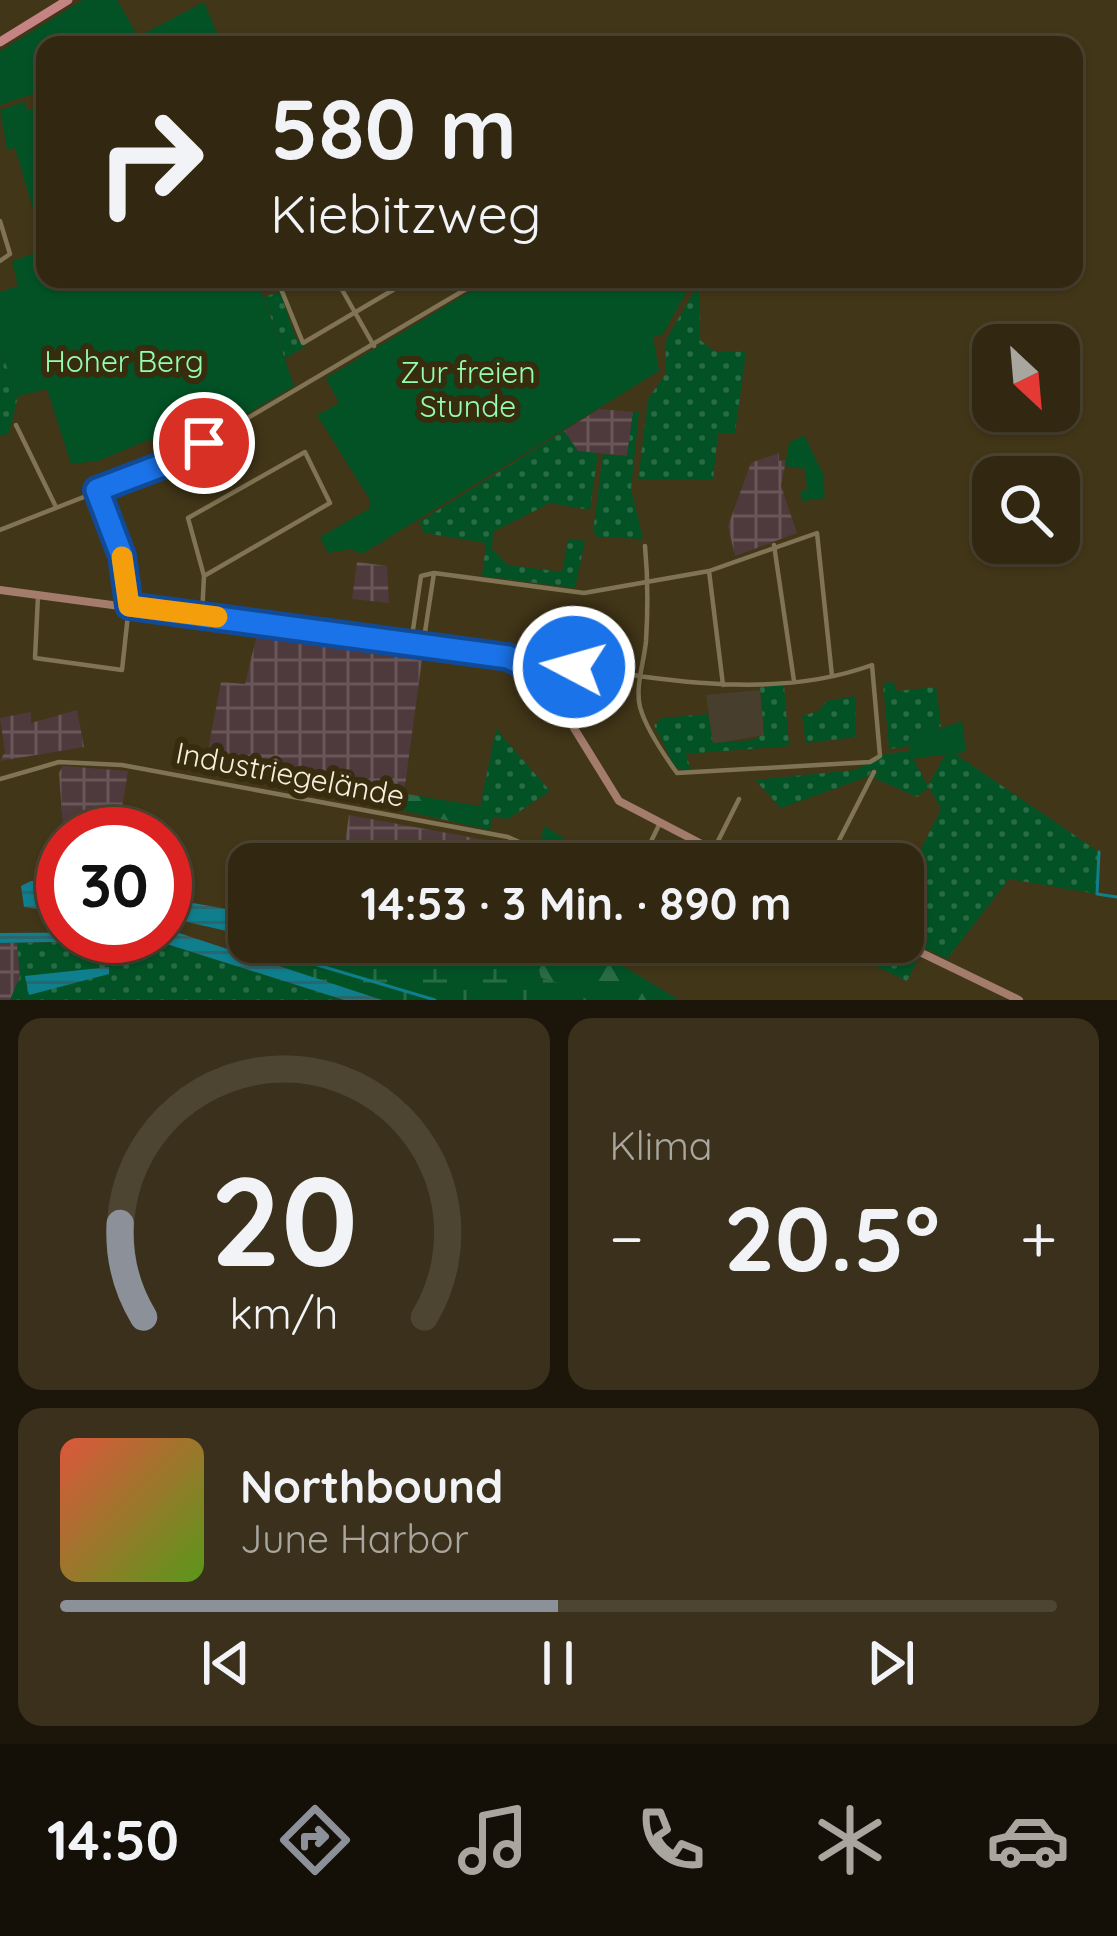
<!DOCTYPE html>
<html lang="de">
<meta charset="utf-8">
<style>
:root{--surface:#322812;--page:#3a301b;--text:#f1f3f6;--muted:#a8a69f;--line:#4d4432;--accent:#8c9099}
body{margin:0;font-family:Quicksand,sans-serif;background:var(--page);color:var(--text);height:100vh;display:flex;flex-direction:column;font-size:45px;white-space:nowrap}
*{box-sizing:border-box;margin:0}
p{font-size:39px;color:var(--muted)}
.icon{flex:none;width:66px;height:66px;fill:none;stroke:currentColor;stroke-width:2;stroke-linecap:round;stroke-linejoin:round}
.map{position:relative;height:1000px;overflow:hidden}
.sheet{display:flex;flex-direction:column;gap:18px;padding:18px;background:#1c160a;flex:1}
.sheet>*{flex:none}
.hud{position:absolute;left:36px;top:36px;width:1047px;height:252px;border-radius:24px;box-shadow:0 3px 9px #0004,0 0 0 3px var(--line);background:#322812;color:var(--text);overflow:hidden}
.needle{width:78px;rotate:154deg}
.buttons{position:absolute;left:972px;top:324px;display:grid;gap:24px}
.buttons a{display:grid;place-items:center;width:108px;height:108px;border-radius:24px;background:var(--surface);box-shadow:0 3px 9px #0004,0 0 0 3px var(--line);font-size:60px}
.speed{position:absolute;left:36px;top:807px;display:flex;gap:24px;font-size:60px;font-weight:700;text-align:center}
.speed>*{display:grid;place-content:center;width:156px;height:156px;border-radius:50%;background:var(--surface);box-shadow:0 3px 9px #0004,0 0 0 3px var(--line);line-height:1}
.speed .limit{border:18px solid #d22;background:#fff;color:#111}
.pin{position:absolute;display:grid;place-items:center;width:102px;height:102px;color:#fff;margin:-51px;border:6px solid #fff;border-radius:50%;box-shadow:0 3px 12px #0007}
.me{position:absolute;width:132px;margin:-66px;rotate:276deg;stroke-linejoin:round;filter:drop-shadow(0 0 9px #0008)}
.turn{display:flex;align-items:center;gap:42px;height:252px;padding:0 36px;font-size:54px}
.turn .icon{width:156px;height:156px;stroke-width:2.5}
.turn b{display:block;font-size:84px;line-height:102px}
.big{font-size:90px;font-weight:700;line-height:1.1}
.sheet .tile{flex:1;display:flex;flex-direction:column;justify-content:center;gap:18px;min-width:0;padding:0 42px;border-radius:24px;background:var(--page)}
.sheet .dial{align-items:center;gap:0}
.dial svg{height:312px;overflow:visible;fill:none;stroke:var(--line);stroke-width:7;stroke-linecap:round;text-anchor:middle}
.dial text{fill:var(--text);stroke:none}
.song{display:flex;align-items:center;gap:36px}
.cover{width:144px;height:144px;border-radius:18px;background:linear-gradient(135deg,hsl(10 70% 55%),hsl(90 70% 35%))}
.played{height:12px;border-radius:6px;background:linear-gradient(90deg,var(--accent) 50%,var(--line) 50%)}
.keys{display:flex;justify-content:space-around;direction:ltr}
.heat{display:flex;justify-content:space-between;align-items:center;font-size:66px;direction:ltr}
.sheet .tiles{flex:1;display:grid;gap:18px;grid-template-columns:1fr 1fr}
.tile:last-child{grid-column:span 2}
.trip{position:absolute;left:228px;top:843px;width:696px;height:120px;border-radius:24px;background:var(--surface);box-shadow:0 3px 9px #0004,0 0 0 3px var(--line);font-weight:700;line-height:120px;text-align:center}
.menu{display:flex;height:192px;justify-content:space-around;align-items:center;background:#141007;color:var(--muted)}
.menu .icon{width:84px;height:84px}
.menu .current{color:var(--accent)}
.menu b{font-size:54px;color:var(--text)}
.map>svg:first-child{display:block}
</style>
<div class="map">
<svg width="1117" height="1000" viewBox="0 0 1117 1000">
<defs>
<pattern id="industrial-grid" width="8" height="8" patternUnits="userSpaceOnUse" patternTransform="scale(3)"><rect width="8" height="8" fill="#4e393c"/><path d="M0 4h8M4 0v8" fill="none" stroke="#685658"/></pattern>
<pattern id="grass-dots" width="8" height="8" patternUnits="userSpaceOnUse" patternTransform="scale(3)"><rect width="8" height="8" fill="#035226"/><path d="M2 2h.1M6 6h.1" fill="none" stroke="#286b45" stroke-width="1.8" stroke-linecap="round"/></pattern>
<pattern id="forest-firs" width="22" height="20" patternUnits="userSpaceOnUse" patternTransform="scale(3)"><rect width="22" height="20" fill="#035226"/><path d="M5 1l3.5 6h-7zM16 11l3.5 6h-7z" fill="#286b45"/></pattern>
<pattern id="wetland-marsh" width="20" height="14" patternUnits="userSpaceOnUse" patternTransform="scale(3)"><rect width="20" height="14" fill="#035226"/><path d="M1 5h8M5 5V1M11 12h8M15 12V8" fill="none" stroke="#286b45"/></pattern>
<pattern id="water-rules" width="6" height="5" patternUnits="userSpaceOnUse" patternTransform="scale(3)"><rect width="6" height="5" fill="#0f7f8e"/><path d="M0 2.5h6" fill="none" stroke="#2a666c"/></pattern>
</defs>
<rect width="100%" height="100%" fill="#423618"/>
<path fill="url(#industrial-grid)" d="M599,409L633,412L627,456L578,451L564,431Z
M779,453V461L786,460L781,486L797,533L735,556L728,526L751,463Z
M357,562L387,566L389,603L352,599Z
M258,630L423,652L404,793L321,781L318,790L204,771L221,682L245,684Z
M77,710L84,747L0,761L5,752L0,718L31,712V723Z
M63,766L128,771L121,814L107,812L105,831L63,827L59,773Z
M349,815L502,843L498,864H342Z
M0,943H17L20,977L10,1000H0Z"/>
<path fill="#483e2d" d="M760,690L764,735L713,744L706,695Z"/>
<path fill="url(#grass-dots)" d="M699,283L700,340L714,351L746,352L735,433H718L713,480H638L648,399L665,375L666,340Z
M280,292L296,339L307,345L285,359L264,297Z
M0,348L18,396L9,434L0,435Z
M633,412H639L631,489L643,539L598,537L593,532L603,454L627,456Z
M564,431L578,451L598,453L590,510L550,503L493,532L492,549L508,565L562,572L568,539L585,541L575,588L482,576L486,543L424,533L419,522Z
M893,682L897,691L936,687L941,726L925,737L908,739L909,746L889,749L883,683Z
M784,685L789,746L686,754L692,774L675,767L654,725L662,718L708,714L713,743L753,740L764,734L760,687Z
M855,696L856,737L806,743L802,716L819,711L826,701Z
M496,729L550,791L508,819L493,817L490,830L476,827Z
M909,751L928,786L945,755L954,753L1099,852L1097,894L1009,879L947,959L903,938V885L941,809L929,787L917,797L872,777L878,773L874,768L867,777L781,808L755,780L855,770L885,754Z
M154,940L344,1000H10L20,977L17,943Z
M824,942H886L917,961L907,981Z"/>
<path fill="url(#forest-firs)" d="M320,780L480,806L476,827L405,811L396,802L318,790Z
M544,826L606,864H577L540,843Z
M490,942H584L679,1000H587L569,986L541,978L537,963L523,956L499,960L487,948Z"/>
<path fill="url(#wetland-marsh)" d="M278,942H490L487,948L499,960L523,956L537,963L541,978L569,986L587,1000H382L283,969Z"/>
<path fill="#035226" d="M83,0H117L136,33L120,45H45V90L0,105V51Z
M204,2L222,45H134L143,34Z
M24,102L27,110L45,105V249L15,148L7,150L0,110Z
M45,250V279H257L294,386L167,461L151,439L98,461L71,464L47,389L18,396L0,348V292L18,286L12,261Z
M491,279H642L645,290L692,282L663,334L653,337L659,371L362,554L351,549L328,553L320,537L369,509L370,500L317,415L339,403L326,378Z
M804,435L823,474L825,498L802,501L800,491L807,490L805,469L785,466L789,443Z
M962,721L966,752L910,759L908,739Z"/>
<path fill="url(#water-rules)" d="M31,881L63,882V913L24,907L21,886Z
M165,898L249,913V936L165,917Z
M165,932H176L382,1000H344L154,940L0,943V933Z
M109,967V974L29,995L25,976Z"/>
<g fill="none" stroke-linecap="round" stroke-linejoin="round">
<path stroke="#0f7f8e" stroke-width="3" d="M1099,852L1097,894L1117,897
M304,961L435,1000"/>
<path stroke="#817454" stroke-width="4.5" d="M0,221L10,254L0,261
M277,279L303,343L393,290L395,279
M336,279L374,346
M16,425L56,507
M0,530L175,461L483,279
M774,545L794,681
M709,571L723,685
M434,573L584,593L709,571L817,533L832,676
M38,596L35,658L122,670L130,596L97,489
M202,615L204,576L188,518L305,452L330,503L204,576
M411,643L421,576L434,573L423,645
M526,666C547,654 620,674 646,677C720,687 801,691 872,665L880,756L870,762L677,773C664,755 646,729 640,707C635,686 644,663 646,641C648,609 648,578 645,546
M0,779L59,762L122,765L508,837L569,864
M715,847L739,799
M640,864L659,825
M827,864L874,772"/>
<path stroke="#a37c6c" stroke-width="8" d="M0,590L515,659L553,694L619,801L740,864
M899,942L1019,1000"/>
<path stroke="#c58384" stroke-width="9" d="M0,42L68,0"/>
</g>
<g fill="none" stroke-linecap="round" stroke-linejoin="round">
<g stroke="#114b97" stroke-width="30">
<path id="route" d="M204,443L176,460L97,490L122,556L129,606L508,657L526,666L540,661L574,667"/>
</g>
<use href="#route" stroke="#1a73e8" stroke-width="21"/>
<path stroke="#f59e0b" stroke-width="21" d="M122,557L129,606L217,617"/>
</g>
<g text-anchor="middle" stroke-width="12" stroke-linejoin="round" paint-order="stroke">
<g font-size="30" fill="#94fdb0" stroke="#372c0d">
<text x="124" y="372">Hoher Berg</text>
<text x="468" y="383">Zur freien<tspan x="468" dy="34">Stunde</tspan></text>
</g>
<g font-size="30" fill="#f6efde" stroke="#372c0d">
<text transform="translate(290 775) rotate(11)" y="10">Industriegelände</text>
</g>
</g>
</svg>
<div class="buttons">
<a><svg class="needle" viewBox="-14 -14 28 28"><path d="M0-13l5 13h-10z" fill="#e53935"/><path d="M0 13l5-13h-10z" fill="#a8a69f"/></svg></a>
<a><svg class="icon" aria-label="search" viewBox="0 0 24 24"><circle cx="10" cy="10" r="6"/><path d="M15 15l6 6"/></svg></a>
</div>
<div class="speed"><div class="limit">30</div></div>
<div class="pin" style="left:204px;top:443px;background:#d93025"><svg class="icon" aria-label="arrive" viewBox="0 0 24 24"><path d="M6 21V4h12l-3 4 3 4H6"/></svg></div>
<svg class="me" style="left:574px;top:667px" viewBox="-20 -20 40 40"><circle r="17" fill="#1a73e8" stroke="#fff" stroke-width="3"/><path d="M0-11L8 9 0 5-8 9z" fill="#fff"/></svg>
<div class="trip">14:53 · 3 Min. · 890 m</div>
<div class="hud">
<div class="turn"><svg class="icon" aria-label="right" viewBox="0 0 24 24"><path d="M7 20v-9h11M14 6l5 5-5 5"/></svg><div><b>580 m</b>Kiebitzweg</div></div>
</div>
</div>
<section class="sheet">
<div class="tiles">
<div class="tile dial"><svg viewBox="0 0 100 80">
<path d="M14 69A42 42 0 1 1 86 69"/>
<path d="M14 69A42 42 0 0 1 8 45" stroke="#8c9099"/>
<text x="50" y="56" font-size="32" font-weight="700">20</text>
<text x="50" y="72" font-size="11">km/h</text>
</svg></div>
<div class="tile"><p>Klima</p>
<div class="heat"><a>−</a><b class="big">20.5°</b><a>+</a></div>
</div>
<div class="tile">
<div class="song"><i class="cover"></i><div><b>Northbound</b><p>June Harbor</p></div></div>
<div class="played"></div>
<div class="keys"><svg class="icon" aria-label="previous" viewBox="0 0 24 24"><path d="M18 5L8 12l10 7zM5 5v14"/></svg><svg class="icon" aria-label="pause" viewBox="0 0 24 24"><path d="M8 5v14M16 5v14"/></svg><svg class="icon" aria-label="next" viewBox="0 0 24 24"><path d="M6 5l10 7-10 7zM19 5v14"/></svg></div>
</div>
</div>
</section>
<nav class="menu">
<b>14:50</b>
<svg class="icon current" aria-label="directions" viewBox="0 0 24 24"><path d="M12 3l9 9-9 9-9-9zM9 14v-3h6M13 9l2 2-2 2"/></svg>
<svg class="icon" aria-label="music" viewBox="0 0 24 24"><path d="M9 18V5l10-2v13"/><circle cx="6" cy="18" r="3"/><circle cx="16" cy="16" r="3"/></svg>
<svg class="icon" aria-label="phone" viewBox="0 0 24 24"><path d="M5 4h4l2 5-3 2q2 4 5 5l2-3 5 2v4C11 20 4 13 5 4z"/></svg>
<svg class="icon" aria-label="climate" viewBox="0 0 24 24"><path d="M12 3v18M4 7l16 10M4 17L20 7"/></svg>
<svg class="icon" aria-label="car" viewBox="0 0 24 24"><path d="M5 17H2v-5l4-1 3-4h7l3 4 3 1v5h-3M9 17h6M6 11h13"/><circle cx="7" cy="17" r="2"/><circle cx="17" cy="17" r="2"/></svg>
</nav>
